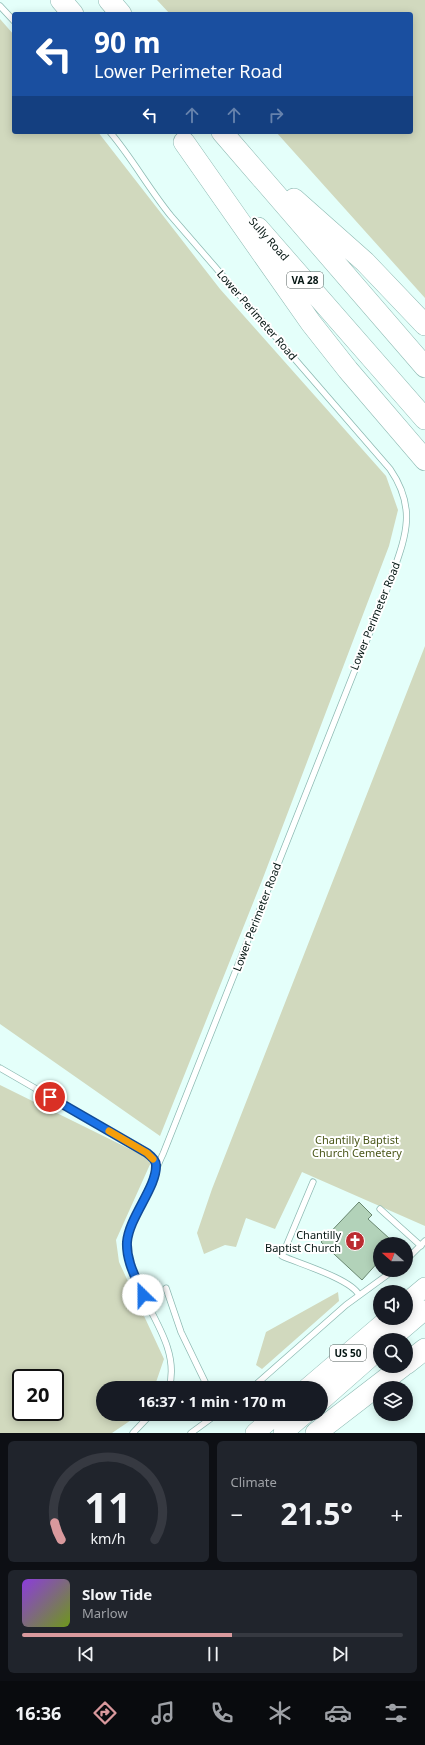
<!DOCTYPE html>
<meta charset="utf-8">
<style>
:root{--surface:#171b24;--page:#20242c;--text:#f1f3f6;--muted:#9ea1a6;--line:#363941;--accent:#d9999d}
body{margin:0;font-family:"Noto Sans",sans-serif;background:var(--page);color:var(--text);height:100vh;display:flex;flex-direction:column;font-size:15px;white-space:nowrap}
*{box-sizing:border-box;margin:0}
p{font-size:13px;color:var(--muted)}
.icon{flex:none;width:22px;height:22px;fill:none;stroke:currentColor;stroke-width:2;stroke-linecap:round;stroke-linejoin:round}
.map{position:relative;height:1433px;overflow:hidden}
.sheet{display:flex;flex-direction:column;gap:8px;padding:8px;background:#0d0f14;flex:1}
.sheet>*{flex:none}
.top-card{position:absolute;left:12px;top:12px;width:401px;height:122px;border-radius:4px;box-shadow:0 2px 10px #0003;background:#1a4fa0;color:#fff;overflow:hidden}
.needle{width:26px;rotate:291deg}
.buttons{position:absolute;left:373px;top:1237px;display:grid;gap:8px}
.buttons a{display:grid;place-items:center;width:40px;height:40px;border-radius:50%;background:var(--surface);box-shadow:0 2px 10px #0003;font-size:20px}
.speed{position:absolute;left:12px;top:1369px;display:flex;gap:8px;font-size:20px;font-weight:700;text-align:center}
.speed>*{display:grid;place-content:center;width:52px;height:52px;border-radius:50%;background:var(--surface);box-shadow:0 2px 10px #0003;line-height:1}
.speed .limit{border:2px solid #111;border-radius:6px;background:#fff;color:#111}
.pin{position:absolute;display:grid;place-items:center;width:34px;height:34px;color:#fff;margin:-17px;border:2px solid #fff;border-radius:50%;box-shadow:0 1px 4px #0007}
.me{position:absolute;width:44px;margin:-22px;rotate:337deg;stroke-linejoin:round;filter:drop-shadow(0 0 3px #0008)}
.turn{display:flex;align-items:center;gap:14px;height:84px;padding:0 16px;font-size:18px}
.turn .icon{width:52px;height:52px;stroke-width:2.5}
.turn b{display:block;font-size:28px;line-height:34px}
.lanes{display:flex;align-items:center;height:38px;padding:0 16px;background:#0003;justify-content:center;gap:20px;direction:ltr}
.lanes .off{opacity:.35}
.big{font-size:30px;font-weight:700;line-height:1.1}
.sheet .card{flex:1;display:flex;flex-direction:column;justify-content:center;gap:6px;min-width:0;padding:0 14px;border-radius:6px;background:var(--page)}
.sheet .dial{align-items:center;gap:0}
.dial svg{height:104px;overflow:visible;fill:none;stroke:var(--line);stroke-width:7;stroke-linecap:round;text-anchor:middle}
.dial text{fill:var(--text);stroke:none}
.song{display:flex;align-items:center;gap:12px}
.cover{width:48px;height:48px;border-radius:6px;background:linear-gradient(135deg,hsl(270 70% 55%),hsl(80 70% 35%))}
.played{height:4px;border-radius:2px;background:linear-gradient(90deg,var(--accent) 55%,var(--line) 55%)}
.keys{display:flex;justify-content:space-around;direction:ltr}
.heat{display:flex;justify-content:space-between;align-items:center;font-size:22px;direction:ltr}
.sheet .tiles{flex:1;display:grid;gap:8px;grid-template-columns:1fr 1fr}
.card:last-child{grid-column:span 2}
.trip{position:absolute;left:96px;top:1381px;width:232px;height:40px;border-radius:20px;background:var(--surface);box-shadow:0 2px 10px #0003;font-weight:700;line-height:40px;text-align:center}
.dock{display:flex;height:64px;justify-content:space-around;align-items:center;background:#090b0e;color:var(--muted)}
.dock .icon{width:28px;height:28px}
.dock .current{color:var(--accent)}
.dock b{font-size:18px;color:var(--text)}
.map>svg:first-child{display:block}
</style>
<div class="map">
<svg width="425" height="1433" viewBox="0 0 425 1433">
<rect width="100%" height="100%" fill="#e4fffa"/>
<path fill="#d1d9be" fill-rule="evenodd" d="M157,0H425V298L276,132H411V14H170Z
M0,19L14,35V132H98L220,289L386,476L398,510L389,546L263,878L160,1136L0,1024Z
M425,646V1226L302,1172L275,1229L246,1218L236,1247L225,1245L204,1254L197,1233L212,1189Z
M0,1085L152,1160L116,1240L119,1262L164,1359L154,1388H103V1414H140L112,1433H0ZM21,1378H55V1412H21Z
M338,1292L339,1301L262,1369L256,1365L266,1332Z"/>
<path fill="#b2d2b9" stroke="#68866f" d="M359,1202L372,1215L368,1219L390,1239L385,1244H380V1250L375,1255L380,1260L362,1280L321,1242Z"/>
<g fill="none" stroke-linecap="round" stroke-linejoin="round">
<g stroke="#8ebab3" stroke-width="7">
<path id="service" d="M0,6L14,21
M110,132C132,158 149,189 171,216L390,469C419,511 404,540 389,584L163,1154C158,1164 155,1174 150,1185C141,1205 126,1227 127,1250C131,1296 183,1340 169,1388
M0,1068L147,1153L154,1160L155,1168
M313,1182L282,1256C300,1264 351,1279 359,1295
M380,1209L421,1246
M406,1260L425,1241
M166,1288L181,1332L208,1388
M252,1388L346,1305L394,1270
M133,1433L151,1414
M191,1433L217,1414"/>
</g>
<g stroke="#8ebab3" stroke-width="20">
<path id="trunk" d="M406,1303L425,1287
M390,1340L425,1310
M307,1388L389,1318
M321,1401L380,1349
M255,1433L277,1414
M283,1433L305,1414"/>
</g>
<g stroke="#8ebab3" stroke-width="22">
<path id="motorway" d="M61,0L73,14
M109,0L121,14
M222,132L425,367
M184,142L311,323L348,370L425,460
M294,199L365,262L425,325
M258,228L425,419
M406,1364L425,1349
M316,1433L403,1366"/>
</g>
<use href="#service" stroke="#fff" stroke-width="5.5"/>
<use href="#trunk" stroke="#fff" stroke-width="19"/>
<use href="#motorway" stroke="#fff" stroke-width="21"/>
</g>
<g fill="none" stroke-linecap="round" stroke-linejoin="round">
<g stroke="#114b97" stroke-width="10">
<path id="route" d="M50,1097L147,1153C151,1156 156,1160 156,1165C157,1187 129,1217 127,1242C126,1261 136,1278 143,1295"/>
</g>
<use href="#route" stroke="#1a73e8" stroke-width="7"/>
<path stroke="#f59e0b" stroke-width="7" d="M109,1131L147,1153L153,1159"/>
</g>
<defs>
<g id="church-disc" transform="scale(1)"><circle r="9.5" fill="#bb2b30" stroke="#fff"/><path d="M-1.2-6h2.4v3.5h3.3v2.4h-3.3V6h-2.4V-.1h-3.3v-2.4h3.3Z" fill="#fff"/></g>
</defs>
<g fill-rule="evenodd">
<use href="#church-disc" x="355" y="1241"/>
</g>
<g text-anchor="middle" stroke-width="4" stroke-linejoin="round" paint-order="stroke">
<g fill="#fff" stroke="#4f5b59" stroke-width="1">
<rect x="287" y="272" width="36" height="16" rx="3"/>
<rect x="330" y="1345" width="36" height="16" rx="3"/>
</g>
<g font-size="10" font-weight="bold" fill="#041512">
<text x="305" y="284">VA 28</text>
<text x="348" y="1357">US 50</text>
</g>
<g font-size="11" fill="#041512" stroke="#fff">
<text transform="translate(269 239) rotate(48)" y="4">Sully Road</text>
<text transform="translate(257 315) rotate(49)" y="4">Lower Perimeter Road</text>
<text transform="translate(375 616) rotate(-68)" y="4">Lower Perimeter Road</text>
<text transform="translate(257 917) rotate(-69)" y="4">Lower Perimeter Road</text>
</g>
<g font-size="11" fill="#4b571a" stroke="#fff">
<text x="357" y="1144">Chantilly Baptist<tspan x="357" dy="13">Church Cemetery</tspan></text>
</g>
<g font-size="11" fill="#041512" stroke="#fff" text-anchor="end">
<text x="341" y="1239">Chantilly<tspan x="341" dy="13">Baptist Church</tspan></text>
</g>
</g>
</svg>
<div class="buttons">
<a><svg class="needle" viewBox="-14 -14 28 28"><path d="M0-13l5 13h-10z" fill="#e53935"/><path d="M0 13l5-13h-10z" fill="#9ea1a6"/></svg></a>
<a><svg class="icon" aria-label="sound" viewBox="0 0 24 24"><path d="M4 9h4l5-4v14l-5-4H4zM17 9q2 3 0 6"/></svg></a>
<a><svg class="icon" aria-label="search" viewBox="0 0 24 24"><circle cx="10" cy="10" r="6"/><path d="M15 15l6 6"/></svg></a>
<a><svg class="icon" aria-label="layers" viewBox="0 0 24 24"><path d="M12 4l9 5-9 5-9-5zM3 14l9 5 9-5"/></svg></a>
</div>
<div class="speed"><div class="limit">20</div></div>
<div class="pin" style="left:50px;top:1097px;background:#d93025"><svg class="icon" aria-label="arrive" viewBox="0 0 24 24"><path d="M6 21V4h12l-3 4 3 4H6"/></svg></div>
<svg class="me" style="left:143px;top:1295px" viewBox="-20 -20 40 40"><circle r="19" fill="#fff"/><path d="M0-13L10 11 0 6-10 11z" fill="#1a73e8"/></svg>
<div class="trip">16:37 · 1 min · 170 m</div>
<div class="top-card">
<div class="turn"><svg class="icon" aria-label="left" viewBox="0 0 24 24"><path d="M17 20v-9H6M10 6l-5 5 5 5"/></svg><div><b>90 m</b>Lower Perimeter Road</div></div>
<div class="lanes"><svg class="icon" aria-label="left" viewBox="0 0 24 24"><path d="M17 20v-9H6M10 6l-5 5 5 5"/></svg><svg class="icon off" aria-label="ahead" viewBox="0 0 24 24"><path d="M12 20V5M6 11l6-6 6 6"/></svg><svg class="icon off" aria-label="ahead" viewBox="0 0 24 24"><path d="M12 20V5M6 11l6-6 6 6"/></svg><svg class="icon off" aria-label="right" viewBox="0 0 24 24"><path d="M7 20v-9h11M14 6l5 5-5 5"/></svg></div>
</div>
</div>
<section class="sheet">
<div class="tiles">
<div class="card dial"><svg viewBox="0 0 100 80">
<path d="M14 69A42 42 0 1 1 86 69"/>
<path d="M14 69A42 42 0 0 1 9 56" stroke="#d9999d"/>
<text x="50" y="56" font-size="32" font-weight="700">11</text>
<text x="50" y="72" font-size="11">km/h</text>
</svg></div>
<div class="card"><p>Climate</p>
<div class="heat"><a>−</a><b class="big">21.5°</b><a>+</a></div>
</div>
<div class="card">
<div class="song"><i class="cover"></i><div><b>Slow Tide</b><p>Marlow</p></div></div>
<div class="played"></div>
<div class="keys"><svg class="icon" aria-label="previous" viewBox="0 0 24 24"><path d="M18 5L8 12l10 7zM5 5v14"/></svg><svg class="icon" aria-label="pause" viewBox="0 0 24 24"><path d="M8 5v14M16 5v14"/></svg><svg class="icon" aria-label="next" viewBox="0 0 24 24"><path d="M6 5l10 7-10 7zM19 5v14"/></svg></div>
</div>
</div>
</section>
<nav class="dock">
<b>16:36</b>
<svg class="icon current" aria-label="directions" viewBox="0 0 24 24"><path d="M12 3l9 9-9 9-9-9zM9 14v-3h6M13 9l2 2-2 2"/></svg>
<svg class="icon" aria-label="music" viewBox="0 0 24 24"><path d="M9 18V5l10-2v13"/><circle cx="6" cy="18" r="3"/><circle cx="16" cy="16" r="3"/></svg>
<svg class="icon" aria-label="phone" viewBox="0 0 24 24"><path d="M5 4h4l2 5-3 2q2 4 5 5l2-3 5 2v4C11 20 4 13 5 4z"/></svg>
<svg class="icon" aria-label="climate" viewBox="0 0 24 24"><path d="M12 3v18M4 7l16 10M4 17L20 7"/></svg>
<svg class="icon" aria-label="car" viewBox="0 0 24 24"><path d="M5 17H2v-5l4-1 3-4h7l3 4 3 1v5h-3M9 17h6M6 11h13"/><circle cx="7" cy="17" r="2"/><circle cx="17" cy="17" r="2"/></svg>
<svg class="icon" aria-label="filters" viewBox="0 0 24 24"><path d="M4 7h16M4 17h16"/><circle cx="9" cy="7" r="2"/><circle cx="15" cy="17" r="2"/></svg>
</nav>
